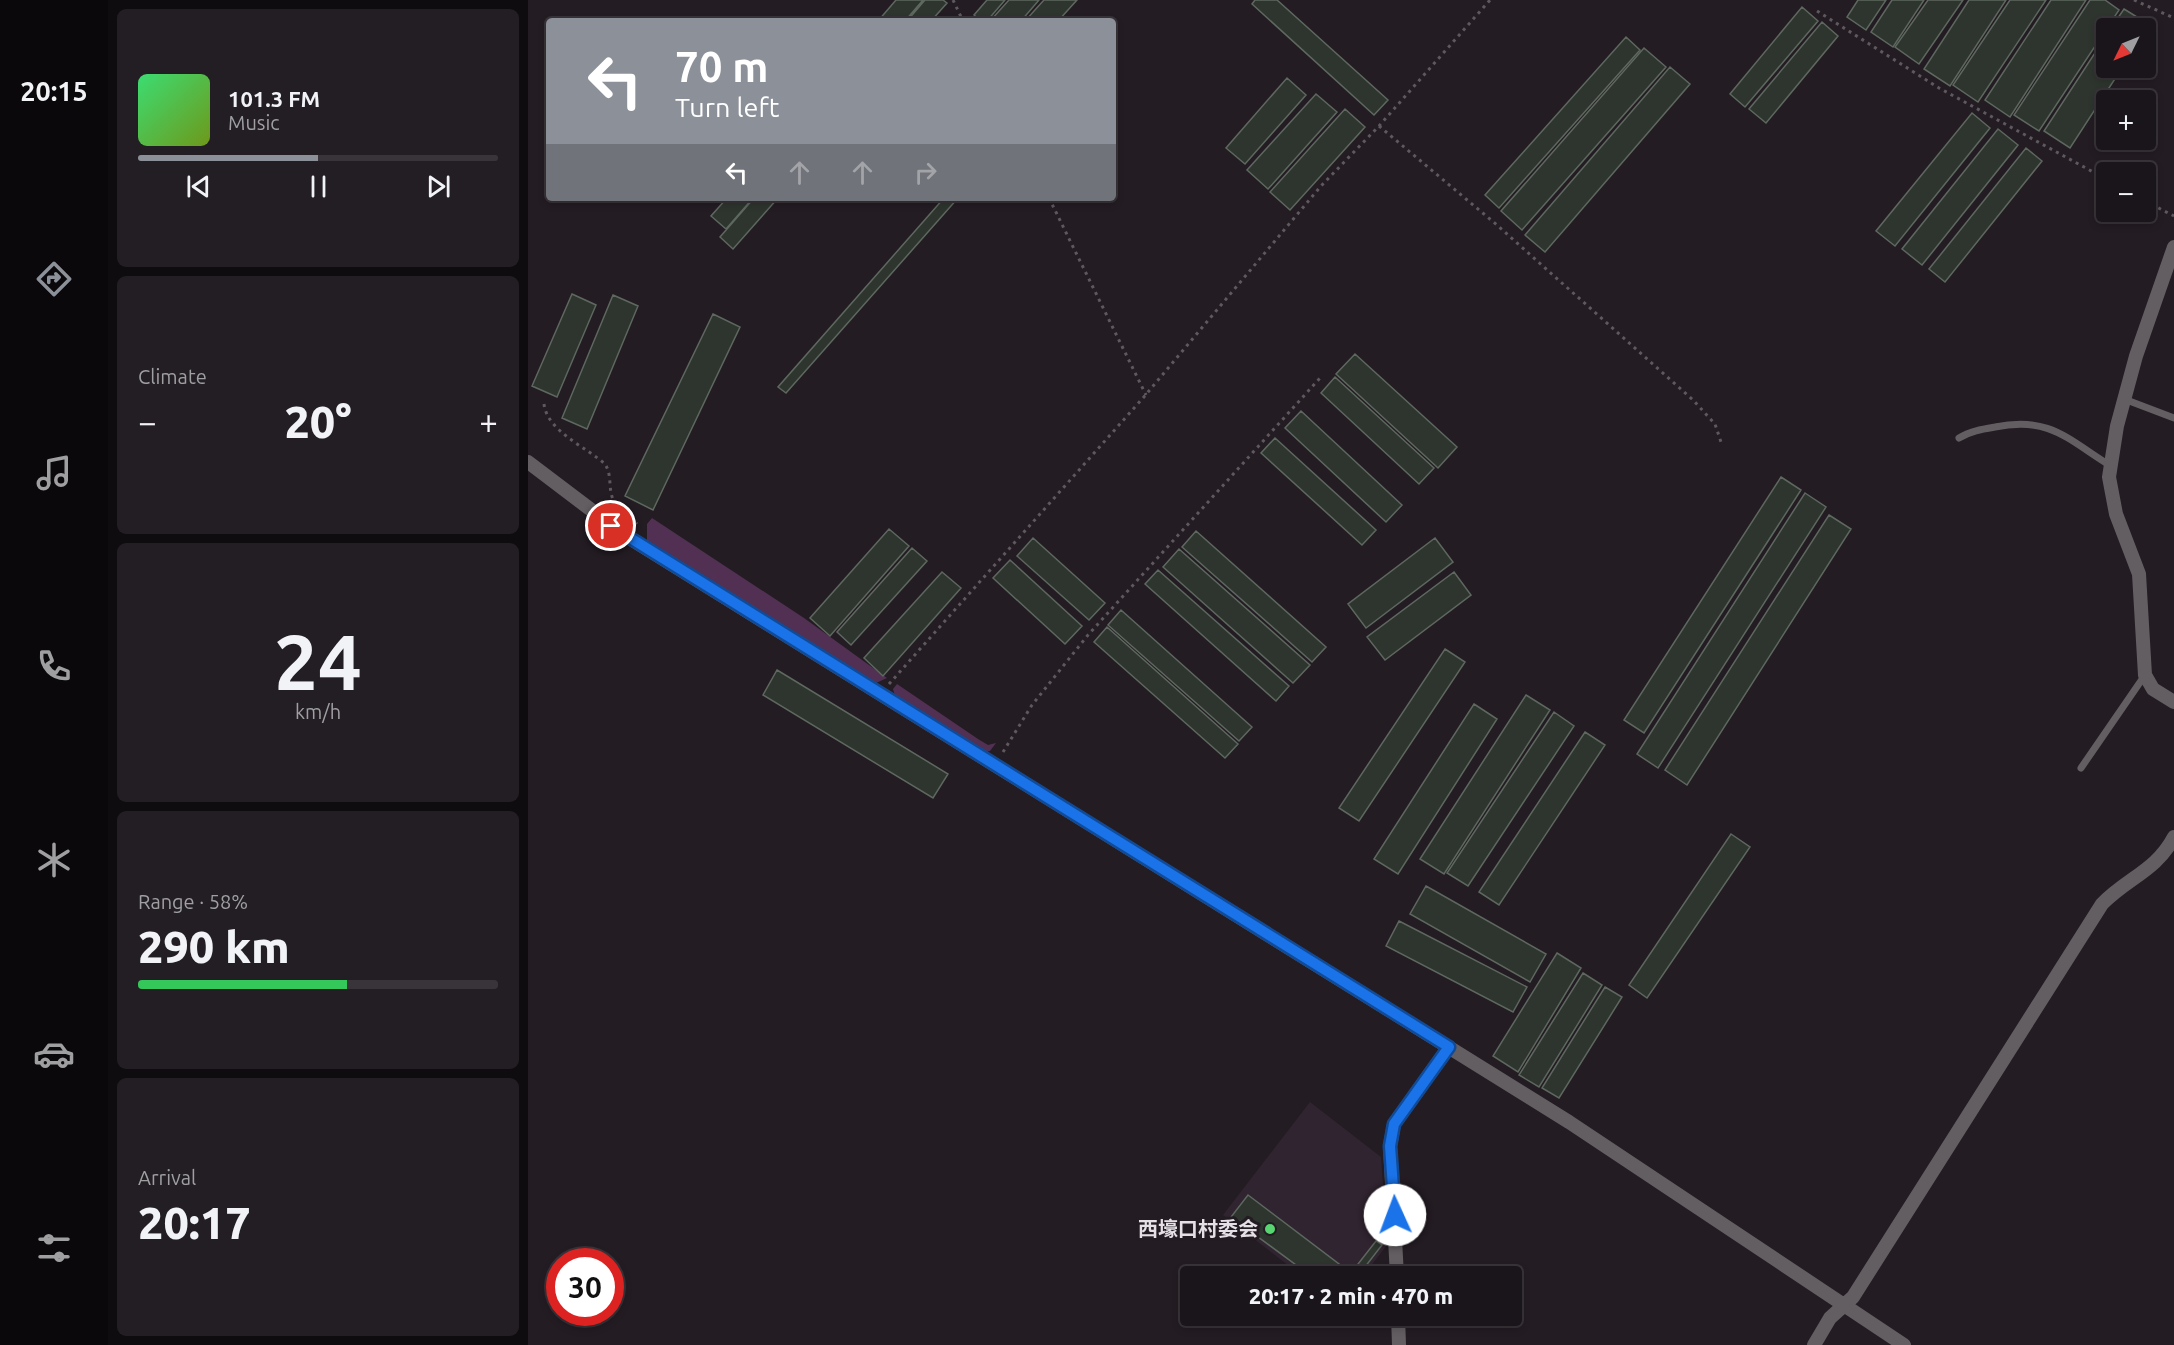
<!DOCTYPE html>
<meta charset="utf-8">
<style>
:root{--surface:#1a151a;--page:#231e23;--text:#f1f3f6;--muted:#9f9fa2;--line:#383439;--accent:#8c9099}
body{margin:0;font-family:Ubuntu,"Noto Sans SC",sans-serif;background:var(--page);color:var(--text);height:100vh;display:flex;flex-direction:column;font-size:22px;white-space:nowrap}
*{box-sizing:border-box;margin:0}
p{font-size:20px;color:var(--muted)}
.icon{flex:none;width:33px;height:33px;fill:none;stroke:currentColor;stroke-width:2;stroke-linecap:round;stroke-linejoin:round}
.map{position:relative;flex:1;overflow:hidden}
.details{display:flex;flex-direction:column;gap:9px;padding:9px;background:#0e0c0e;width:420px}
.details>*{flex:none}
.hud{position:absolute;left:18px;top:18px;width:570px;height:183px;border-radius:6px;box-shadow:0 3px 9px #0003,0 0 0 2px var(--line);background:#8c9099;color:#fff;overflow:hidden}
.needle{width:39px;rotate:227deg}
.buttons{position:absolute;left:1568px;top:18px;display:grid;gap:12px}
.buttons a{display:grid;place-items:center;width:60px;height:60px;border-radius:6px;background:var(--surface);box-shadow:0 3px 9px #0003,0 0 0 2px var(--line);font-size:30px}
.speed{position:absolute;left:18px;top:1248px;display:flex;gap:12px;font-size:30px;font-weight:700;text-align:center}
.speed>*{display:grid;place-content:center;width:78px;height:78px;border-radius:50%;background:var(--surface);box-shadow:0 3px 9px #0003,0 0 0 2px var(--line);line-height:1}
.speed .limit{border:9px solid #d22;background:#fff;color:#111}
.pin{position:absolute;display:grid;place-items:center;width:51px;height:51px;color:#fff;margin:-26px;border:3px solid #fff;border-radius:50%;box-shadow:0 2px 6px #0007}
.me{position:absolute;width:66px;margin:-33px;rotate:358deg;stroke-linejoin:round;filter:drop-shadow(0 0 4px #0008)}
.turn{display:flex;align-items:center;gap:21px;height:126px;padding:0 30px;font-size:27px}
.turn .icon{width:78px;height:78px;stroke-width:2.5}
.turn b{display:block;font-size:42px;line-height:51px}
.lanes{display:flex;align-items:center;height:57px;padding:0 30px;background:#0003;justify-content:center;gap:30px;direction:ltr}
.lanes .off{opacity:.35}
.big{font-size:45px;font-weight:800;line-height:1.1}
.details .card{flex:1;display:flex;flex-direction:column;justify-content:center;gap:9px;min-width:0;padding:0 21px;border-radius:9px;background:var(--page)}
.details .dial{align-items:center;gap:0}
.dial b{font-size:78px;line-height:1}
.song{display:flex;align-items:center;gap:18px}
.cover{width:72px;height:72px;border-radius:9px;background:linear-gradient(135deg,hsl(140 70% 55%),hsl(80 70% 35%))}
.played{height:6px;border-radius:3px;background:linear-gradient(90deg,var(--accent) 50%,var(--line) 50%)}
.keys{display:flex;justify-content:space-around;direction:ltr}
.heat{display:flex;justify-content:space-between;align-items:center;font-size:33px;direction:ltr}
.charge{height:9px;border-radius:4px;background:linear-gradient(90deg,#34c759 58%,var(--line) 0)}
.trip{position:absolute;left:652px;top:1266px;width:342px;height:60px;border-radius:6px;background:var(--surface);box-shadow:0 3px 9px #0003,0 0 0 2px var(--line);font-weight:800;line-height:60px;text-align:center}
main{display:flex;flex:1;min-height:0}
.menu{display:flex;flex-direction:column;width:108px;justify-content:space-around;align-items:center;background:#0a080a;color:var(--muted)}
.menu .icon{width:42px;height:42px}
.menu .active{color:var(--accent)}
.menu b{font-size:27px;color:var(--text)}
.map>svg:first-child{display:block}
</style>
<main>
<nav class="menu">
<b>20:15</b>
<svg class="icon active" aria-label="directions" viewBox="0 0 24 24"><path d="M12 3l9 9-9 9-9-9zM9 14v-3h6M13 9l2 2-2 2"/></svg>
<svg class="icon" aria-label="music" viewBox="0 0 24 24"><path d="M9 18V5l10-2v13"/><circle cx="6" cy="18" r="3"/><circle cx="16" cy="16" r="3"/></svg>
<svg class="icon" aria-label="phone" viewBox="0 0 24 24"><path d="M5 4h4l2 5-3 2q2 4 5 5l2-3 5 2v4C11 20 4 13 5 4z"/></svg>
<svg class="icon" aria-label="climate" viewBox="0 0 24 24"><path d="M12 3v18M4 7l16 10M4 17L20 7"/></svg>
<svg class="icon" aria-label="car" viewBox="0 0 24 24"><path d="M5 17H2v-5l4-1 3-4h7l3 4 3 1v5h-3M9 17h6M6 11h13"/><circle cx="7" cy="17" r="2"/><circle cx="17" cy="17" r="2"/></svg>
<svg class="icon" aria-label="filters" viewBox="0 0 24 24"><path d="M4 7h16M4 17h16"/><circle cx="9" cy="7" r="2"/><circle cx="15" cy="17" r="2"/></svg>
</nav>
<section class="details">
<div class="card">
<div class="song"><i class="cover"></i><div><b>101.3 FM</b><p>Music</p></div></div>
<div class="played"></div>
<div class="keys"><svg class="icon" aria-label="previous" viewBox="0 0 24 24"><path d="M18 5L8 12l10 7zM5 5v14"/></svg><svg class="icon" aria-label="pause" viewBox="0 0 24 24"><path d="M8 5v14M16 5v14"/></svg><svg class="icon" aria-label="next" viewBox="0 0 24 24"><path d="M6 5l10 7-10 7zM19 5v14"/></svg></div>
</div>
<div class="card"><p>Climate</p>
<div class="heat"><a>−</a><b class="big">20°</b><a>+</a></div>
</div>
<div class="card dial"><b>24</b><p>km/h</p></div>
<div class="card"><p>Range · 58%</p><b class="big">290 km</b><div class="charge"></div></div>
<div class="card"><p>Arrival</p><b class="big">20:17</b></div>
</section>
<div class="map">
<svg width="1646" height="1345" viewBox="0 0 1646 1345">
<rect width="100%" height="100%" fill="#231c23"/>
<path fill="#302430" d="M782,1102L853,1157L859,1245L835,1276H774L695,1215Z"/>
<path fill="#523053" d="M124,518L276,618L359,678L346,684L335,679L119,540V524Z
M369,684L450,739L460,745L468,743L462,751L457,752L367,696L365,689Z"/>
<path fill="#2d352e" stroke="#5e685f" stroke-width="1.5" d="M368,0H395L377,21H350Z
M397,0H415L419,3L403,21H379Z
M459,0H477L459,21H453L446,15Z
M481,0H511L493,21H462Z
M516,0H549L530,21H497Z
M727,0H749L860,100L846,115L724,4Z
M1330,0H1358L1338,30L1319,17Z
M1364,0H1396L1365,47L1343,32Z
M1400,0H1435L1391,64L1367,47Z
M1441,0H1478L1422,86L1396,69Z
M1482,0H1518L1450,102L1425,85Z
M1523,0H1558L1482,117L1457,100Z
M1562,0H1577L1591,10L1511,131L1486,115Z
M1274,7L1290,21L1217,107L1202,94Z
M1596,9L1622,25L1617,33V28H1583Z
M1294,22L1310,36L1238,123L1221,109Z
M1578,36V68H1594L1542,148L1516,131Z
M1098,37L1112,50L971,208L957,195Z
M1116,48L1138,67L994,230L973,211Z
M1142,67L1162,84L1017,252L997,235Z
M759,78L778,95L717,164L698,148Z
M788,94L809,112L740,189L719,170Z
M817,109L837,127L762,210L742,192Z
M1444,113L1462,128L1367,246L1348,231Z
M1470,129L1490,145L1394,265L1374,249Z
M1498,148L1514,161L1417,282L1401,269Z
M199,198H225L198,229L183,216Z
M226,198H250L205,249L192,237Z
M416,198H430L258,393L250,387Z
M44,294L68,305L29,397L4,386Z
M85,295L110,306L59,429L34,418Z
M185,314L212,327L125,510L97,496Z
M827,354L929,447L910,468L808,374Z
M807,377L906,468L891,484L793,393Z
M773,411L874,505L858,522L757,428Z
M747,438L848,530L834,545L733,453Z
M1253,477L1273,490L1116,733L1096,720Z
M1277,493L1298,507L1130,768L1109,754Z
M1301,515L1323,529L1159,785L1137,770Z
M361,529L381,546L302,636L282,618Z
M668,531L798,647L784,662L654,547Z
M505,538L577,603L561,620L489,556Z
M907,538L925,562L838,628L820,604Z
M384,548L399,561L323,645L309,632Z
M651,549L782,665L765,683L635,567Z
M482,560L554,626L537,644L465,578Z
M630,570L761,686L748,701L617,584Z
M414,572L433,588L355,676L336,658Z
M926,572L943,595L857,660L839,637Z
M593,610L724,727L711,741L580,625Z
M579,627L710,744L697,758L566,642Z
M917,649L937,662L831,821L811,808Z
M249,670L420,774L405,798L235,695Z
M998,695L1022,710L916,874L892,859Z
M946,704L969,719L870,874L846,859Z
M1026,712L1046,726L940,886L919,873Z
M1057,732L1077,745L971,905L951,892Z
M1203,834L1222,847L1119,998L1101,985Z
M898,886L1018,954L1002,982L882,914Z
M871,921L999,987L985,1012L858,946Z
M1029,953L1053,968L990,1072L965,1056Z
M1055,973L1074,985L1011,1087L991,1075Z
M1077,987L1094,997L1031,1098L1014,1088Z
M720,1195L823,1273L848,1241L854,1245L830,1276H783L703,1217Z"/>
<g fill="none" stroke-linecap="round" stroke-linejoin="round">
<path stroke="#5f595f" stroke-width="3" stroke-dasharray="3 4.5" stroke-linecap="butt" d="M425,0L435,21
M1606,0L1646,18
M1289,11L1411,88L1578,179
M851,126L969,225L1165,400L1187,424L1193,442
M521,198L618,395
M1617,201L1646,216
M16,404C19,431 58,447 77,464C85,476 79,491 87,503C92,511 103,517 109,524
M361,684L615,398L793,186L851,126L962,0
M475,752L504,705L560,635L792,378"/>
<path stroke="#625e62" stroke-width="7" d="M1596,399L1646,418
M1431,438C1442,431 1455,429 1467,427C1522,416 1539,439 1583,466
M1553,768L1617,675"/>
<path stroke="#625e62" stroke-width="14" d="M1646,247L1608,356L1589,426L1581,477L1588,514L1611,574L1617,675L1625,689L1646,702
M0,462L95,534L1041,1122L1376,1345
M869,1276L862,1146L866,1124L921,1047
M870,1316L871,1345
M1286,1345L1302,1318L1325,1297L1574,904C1599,878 1628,871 1646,837"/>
</g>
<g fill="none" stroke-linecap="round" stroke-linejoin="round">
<g stroke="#114b97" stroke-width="15">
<path id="route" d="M83,526L921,1047L866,1124L862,1146L867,1215"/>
</g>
<use href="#route" stroke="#1a73e8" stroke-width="10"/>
</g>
<circle fill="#57d570" stroke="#231c23" stroke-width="2" cx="742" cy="1229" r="6"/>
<g text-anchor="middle" stroke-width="6" stroke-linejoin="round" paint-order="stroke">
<g font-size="20" font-weight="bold" fill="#e5e0e5" stroke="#231c23" text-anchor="end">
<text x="730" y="1236">西壕口村委会</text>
</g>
</g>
</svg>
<div class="buttons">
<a><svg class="needle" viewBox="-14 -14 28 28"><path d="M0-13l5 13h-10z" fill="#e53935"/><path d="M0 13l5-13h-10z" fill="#9f9fa2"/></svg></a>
<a>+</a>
<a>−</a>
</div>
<div class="speed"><div class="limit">30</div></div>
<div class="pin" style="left:83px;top:526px;background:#d93025"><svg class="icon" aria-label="arrive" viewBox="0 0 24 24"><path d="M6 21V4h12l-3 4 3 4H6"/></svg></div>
<svg class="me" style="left:867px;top:1215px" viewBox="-20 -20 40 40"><circle r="19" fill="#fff"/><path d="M0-13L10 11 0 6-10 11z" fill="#1a73e8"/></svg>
<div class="trip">20:17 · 2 min · 470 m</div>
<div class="hud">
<div class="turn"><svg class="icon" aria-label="left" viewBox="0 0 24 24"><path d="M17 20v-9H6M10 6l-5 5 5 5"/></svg><div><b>70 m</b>Turn left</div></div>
<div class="lanes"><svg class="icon" aria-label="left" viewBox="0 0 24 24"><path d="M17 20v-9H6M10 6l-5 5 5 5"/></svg><svg class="icon off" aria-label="ahead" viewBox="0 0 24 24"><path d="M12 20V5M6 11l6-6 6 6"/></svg><svg class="icon off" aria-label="ahead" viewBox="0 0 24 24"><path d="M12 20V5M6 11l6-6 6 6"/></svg><svg class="icon off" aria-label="right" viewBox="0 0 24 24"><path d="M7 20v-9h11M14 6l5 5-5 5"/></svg></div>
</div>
</div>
</main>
